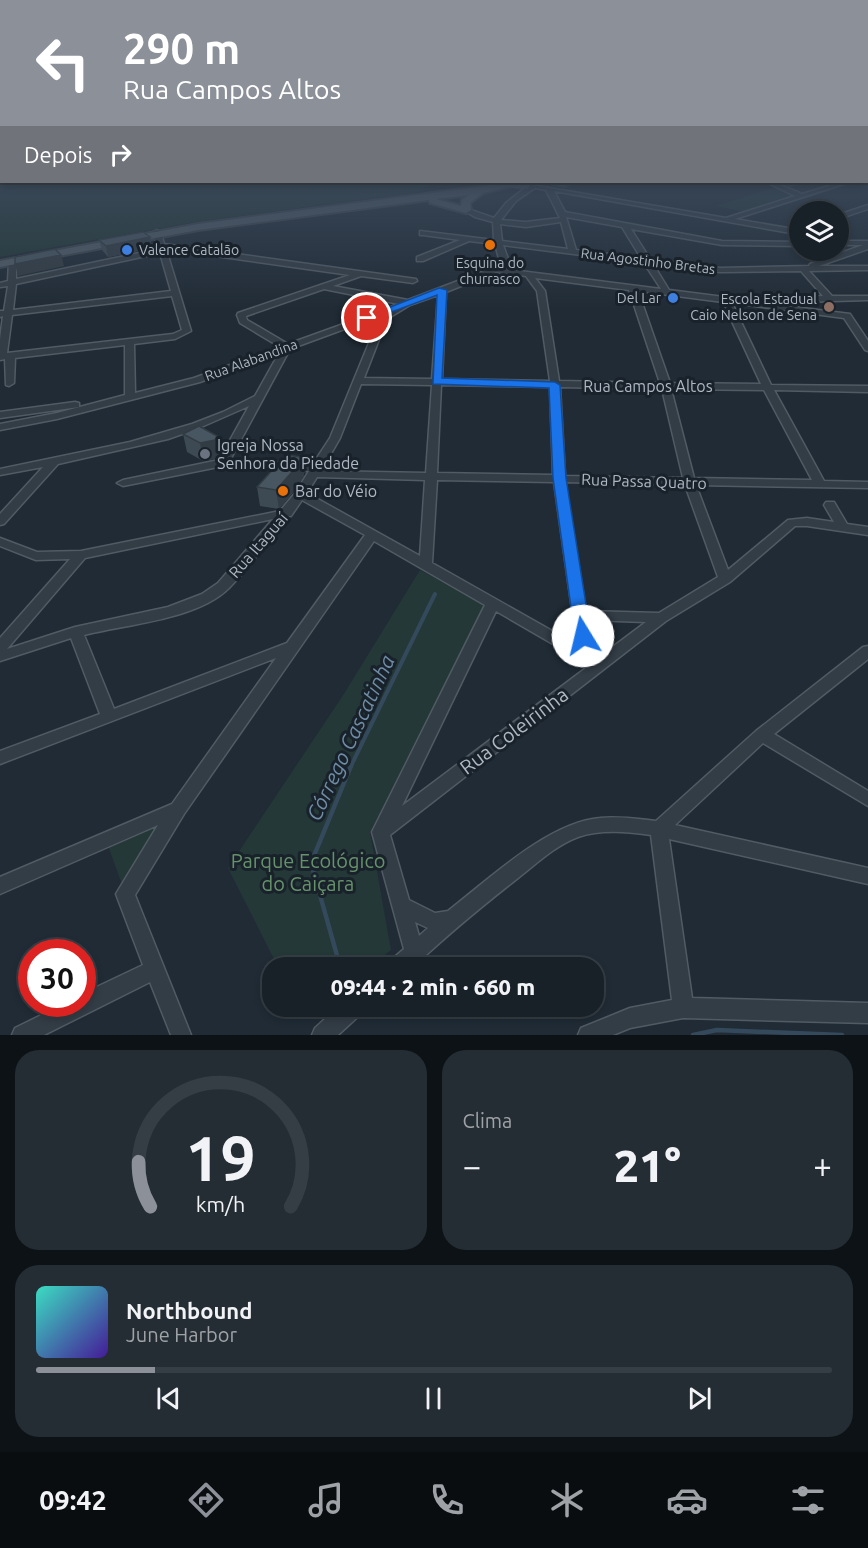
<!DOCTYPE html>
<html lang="pt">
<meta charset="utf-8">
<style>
:root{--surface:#182028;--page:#252d34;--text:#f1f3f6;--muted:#9fa3a8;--line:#363e45;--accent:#8c9099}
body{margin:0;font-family:Ubuntu,sans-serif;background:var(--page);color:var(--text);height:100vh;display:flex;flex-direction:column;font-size:22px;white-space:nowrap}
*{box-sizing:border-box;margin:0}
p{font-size:20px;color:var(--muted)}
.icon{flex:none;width:33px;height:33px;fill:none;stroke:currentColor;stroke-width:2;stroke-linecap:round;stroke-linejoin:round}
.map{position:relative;height:1035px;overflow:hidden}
.panel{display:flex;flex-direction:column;gap:15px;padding:15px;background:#0d1216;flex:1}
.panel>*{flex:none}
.guide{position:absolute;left:0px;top:0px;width:868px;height:183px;box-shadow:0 3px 9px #0003,0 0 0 2px var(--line);background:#8c9099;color:#fff;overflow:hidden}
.buttons{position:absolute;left:789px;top:201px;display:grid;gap:12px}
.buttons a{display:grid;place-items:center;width:60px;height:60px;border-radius:50%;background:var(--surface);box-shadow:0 3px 9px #0003,0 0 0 2px var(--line);font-size:30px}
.speed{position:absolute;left:18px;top:939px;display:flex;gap:12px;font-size:30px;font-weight:700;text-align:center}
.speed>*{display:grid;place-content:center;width:78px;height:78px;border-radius:50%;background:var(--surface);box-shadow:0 3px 9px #0003,0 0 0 2px var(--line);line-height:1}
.speed .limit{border:9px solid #d22;background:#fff;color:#111}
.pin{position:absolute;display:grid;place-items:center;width:51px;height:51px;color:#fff;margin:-26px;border:3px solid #fff;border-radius:50%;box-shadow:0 2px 6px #0007}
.me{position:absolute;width:66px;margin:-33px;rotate:351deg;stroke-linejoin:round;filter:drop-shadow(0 0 4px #0008)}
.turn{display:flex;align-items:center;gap:21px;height:126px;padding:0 24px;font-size:27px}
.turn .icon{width:78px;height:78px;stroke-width:2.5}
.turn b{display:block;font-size:42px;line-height:51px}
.then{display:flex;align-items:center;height:57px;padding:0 24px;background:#0003;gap:12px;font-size:22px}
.big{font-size:45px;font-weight:800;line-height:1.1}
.panel .tile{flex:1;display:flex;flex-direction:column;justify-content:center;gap:9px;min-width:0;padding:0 21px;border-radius:24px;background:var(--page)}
.panel .dial{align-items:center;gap:0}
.dial svg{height:156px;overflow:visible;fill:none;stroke:var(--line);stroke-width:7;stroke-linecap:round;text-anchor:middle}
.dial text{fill:var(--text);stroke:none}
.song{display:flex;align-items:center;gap:18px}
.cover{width:72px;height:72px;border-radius:9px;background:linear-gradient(135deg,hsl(170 70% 55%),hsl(260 70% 35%))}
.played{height:6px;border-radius:3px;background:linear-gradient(90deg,var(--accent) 15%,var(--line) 15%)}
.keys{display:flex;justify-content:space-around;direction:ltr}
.heat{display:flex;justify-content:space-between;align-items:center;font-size:33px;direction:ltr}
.panel .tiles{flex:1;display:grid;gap:15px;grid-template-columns:1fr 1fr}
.tile:last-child{grid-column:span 2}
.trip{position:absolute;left:262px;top:957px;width:342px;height:60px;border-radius:24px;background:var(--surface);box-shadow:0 3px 9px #0003,0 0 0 2px var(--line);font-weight:800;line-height:60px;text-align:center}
.tabs{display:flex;height:96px;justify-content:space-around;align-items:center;background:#0a0d10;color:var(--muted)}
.tabs .icon{width:42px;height:42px}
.tabs .current{color:var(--accent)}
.tabs b{font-size:27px;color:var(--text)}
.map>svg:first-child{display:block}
</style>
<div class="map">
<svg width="868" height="1035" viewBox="0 0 868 1035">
<rect width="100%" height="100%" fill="#202b35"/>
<path fill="#233837" d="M0,165L2,182H429V186L421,191L404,194L194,222L0,257Z
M776,187L795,196L745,212L716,206Z
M420,570L484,605L370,832L391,950L370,967H278L228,868L342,697Z
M177,811L125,893L106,840Z"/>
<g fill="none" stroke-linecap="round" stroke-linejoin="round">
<path stroke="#344a5c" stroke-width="4" d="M350,768L435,594"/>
<path stroke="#344a5c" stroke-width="4.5" d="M337,968L338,959L311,863L351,766
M693,1035L717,1030L842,1035"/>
<g stroke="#515b64" stroke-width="3">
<path id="minor" d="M867,173H868V177H867Z
M766,182H773L802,194L842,182H850L735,219L799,230L800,232L796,234L554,191L565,212L722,241L800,242V246L722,245L631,229L650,259L720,268L809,266L810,264L863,245H838V241H868V249L819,266H868V270L809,271L832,296H868V300L763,303L850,314L868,341V351L865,350L844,318L732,303L771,385L868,386V392L774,390L824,481L868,482V488L696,485L728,570L788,520L807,518L834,522L824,505L826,502H834L847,524L868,527V535L807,526H795L730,582L666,621L390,835L409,900L435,913L448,911C489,879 549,822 600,818C619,816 637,819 656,821L756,731L863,647L868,646V659L774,734L868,791V806L763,743L675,825L868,868V884L669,839L692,998L868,1003V1023L683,1018L630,1028L613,1035H578L581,1028L630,1008L672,1000L651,835C627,832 602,829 578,837C556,845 536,864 518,878C481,907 446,936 412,968H387L390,961L404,949L372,832L485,605L374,541L184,814L135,895L191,1035H171L150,982L44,1035H12L15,1028L64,1004H82V994L143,965L116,894L158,825L0,894V877L172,804L276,658L0,764V751L100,714L71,638L0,661V638L70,559L36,560L0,546V538L37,552L81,551L280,511L296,492L309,471L223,466L123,486L117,483L123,480L219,460L249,406L199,428L168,439L58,464L4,524L0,525V514L43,467L0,475V469L130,442L192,424L223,412L255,396L279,353L200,382L57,419L0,430V424L57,413L125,395V345L15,358L14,383L9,386L6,385L5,359L0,360V339L3,316L0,317V311H4L8,286L0,287V283L8,281L9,261L16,263V279L158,249L153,232L157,230L161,232L164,244L416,279L417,281L413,283L361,276L333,286L408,300L492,268L500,262L495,244L469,241L423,261H417V257L460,240L423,235H420V231L494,240L493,222L475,217L463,210L468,209L494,218L506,203L525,188L526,184L726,218L795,196ZM535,188L546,190L560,218L526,222L501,220L516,201ZM566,217L622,227L641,258L576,250ZM561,222L568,249L502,241L500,224L526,227ZM503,245L644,263L661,289L512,270ZM166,249L350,275L238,313L237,315L240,323L280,347L194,378L135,393L134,344L175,339L191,331ZM160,253L171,291L13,310L16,284ZM653,264L720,272L801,271L823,296L760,298L759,300L763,302L669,290ZM496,272L526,276L537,291L550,381L442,379L446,292ZM535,278L629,290L660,383L559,381L545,291ZM324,289L399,304L288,344L247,320L246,316ZM638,291L723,302L761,384L670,383ZM438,295L432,379L364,378L387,319L410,305ZM172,296L182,330L173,334L7,353L12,315ZM380,316L330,438L313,464L230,460L290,349ZM361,384L432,385L426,473L321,471L340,438ZM441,385L550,387L553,475L437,473ZM560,387L662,389L683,478L565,476ZM671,389L764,390L812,480L694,478ZM317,477L425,480L420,556L307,493ZM437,480L554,482L577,645L432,563ZM565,482L685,485L718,577L659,613L586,611ZM302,500L365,535L287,643L114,709L84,635C126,624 197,620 229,588C250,566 269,540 289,516H291ZM273,519L218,583L202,594L168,607L75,627L7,649L85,558ZM496,611L584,662H594L402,806ZM587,620L646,622L594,661L596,658L593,654ZM415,922L428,928L419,936Z
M868,205V209L838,219V215Z
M75,402L79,403V407L0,418V412Z
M339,1006H365L362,1013L338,1035H312L315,1028Z"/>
</g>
<g stroke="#3d464f" stroke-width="4">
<path id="major" d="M516,182H530L483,193L470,203L471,210L466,213L430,203L429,200L198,230L0,267V261L198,224ZM469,195L462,200L461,206L436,199Z"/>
</g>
<use href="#minor" fill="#333d46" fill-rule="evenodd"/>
<use href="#major" fill="#515c66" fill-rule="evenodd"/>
<g stroke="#3d464f" stroke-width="11" stroke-linecap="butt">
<path id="major-bridge" d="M506,182L525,184"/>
</g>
<use href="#major-bridge" stroke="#515c66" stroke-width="10"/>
</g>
<path fill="#3e4a53" d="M548,182H576L566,188L548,185Z
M778,182H809L791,187Z
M150,237L152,248L108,257L102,250L99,240Z
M183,434L217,436L220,454L218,458L203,461L187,452Z
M302,457L304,476L294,491L279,509L260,506L257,487Z"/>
<path fill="#323c44" d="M566,182H576L566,188Z
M792,182H809L791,187Z
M150,237L152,248L108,257L106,246Z
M61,255L64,266L18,276L15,264Z
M217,436L220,454L218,458L203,461L200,443Z
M302,457L304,476L294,491L279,509L276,490Z"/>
<path fill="#485661" stroke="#323c44" stroke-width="1.5" d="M143,232L150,237L106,246L99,240Z
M55,249L61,255L15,264V257Z
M199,426L217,436L215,440L200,443L183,434Z
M286,455L302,457L292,472L276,490L257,487Z"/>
<linearGradient id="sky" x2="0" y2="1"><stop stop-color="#12181d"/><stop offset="0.53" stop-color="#3c4a5c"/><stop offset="1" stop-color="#3c4a5c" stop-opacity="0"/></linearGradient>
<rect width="868" height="309" fill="url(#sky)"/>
<path fill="#1a73e8" stroke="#114b97" stroke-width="1.5" d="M439,288L447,290L442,378L555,382L560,385L566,478L591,636L589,640H577L575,636L553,478L549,388L433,384L437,295L370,320L362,318Z"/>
<g fill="#e8710a" stroke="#19222a" stroke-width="2">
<circle cx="490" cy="245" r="6"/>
<circle cx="283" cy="491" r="6"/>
</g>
<g fill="#3f7fe0" stroke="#19222a" stroke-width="2">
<circle cx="127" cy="250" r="6"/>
<circle cx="673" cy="298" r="6"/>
</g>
<circle fill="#8d6e63" stroke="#19222a" stroke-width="2" cx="829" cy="307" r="6"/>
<circle fill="#6b7280" stroke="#19222a" stroke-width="2" cx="205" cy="454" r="6"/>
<g text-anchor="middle" stroke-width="6" stroke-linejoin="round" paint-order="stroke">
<g font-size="14" fill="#adb8c3" stroke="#19222a" text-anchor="end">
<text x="139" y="255" text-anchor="start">Valence Catalão</text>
<text x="490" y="268" text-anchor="middle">Esquina do<tspan x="490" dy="16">churrasco</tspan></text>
<text x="661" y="303">Del Lar</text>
<text x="817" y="304">Escola Estadual<tspan x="817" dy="16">Caio Nelson de Sena</tspan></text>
</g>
<g font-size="14" fill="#adb8c3" stroke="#19222a">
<text transform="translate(648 261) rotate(7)" y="5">Rua Agostinho Bretas</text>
<text transform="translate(251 360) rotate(-20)" y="5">Rua Alabandina</text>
</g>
<g font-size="16" fill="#adb8c3" stroke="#19222a">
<text x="648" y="392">Rua Campos Altos</text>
<text transform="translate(644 481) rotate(2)" y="6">Rua Passa Quatro</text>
<text transform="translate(258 545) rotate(-49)" y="6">Rua Itaguaí</text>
</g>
<g font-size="16" fill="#adb8c3" stroke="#19222a" text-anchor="start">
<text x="217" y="451">Igreja Nossa<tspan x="217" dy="18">Senhora da Piedade</tspan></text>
<text x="295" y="497">Bar do Véio</text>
</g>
<g font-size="20" fill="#adb8c3" stroke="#19222a">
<text transform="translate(514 731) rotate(-37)" y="7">Rua Coleirinha</text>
</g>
<g font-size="20" fill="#66926b" stroke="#19222a">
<text x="308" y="868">Parque Ecológico<tspan x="308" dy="23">do Caiçara</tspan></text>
</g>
<g font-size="21" font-style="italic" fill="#6f8da6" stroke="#19222a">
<text transform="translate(351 738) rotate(-65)" y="7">Córrego Cascatinha</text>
</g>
</g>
</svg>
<div class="buttons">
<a><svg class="icon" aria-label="layers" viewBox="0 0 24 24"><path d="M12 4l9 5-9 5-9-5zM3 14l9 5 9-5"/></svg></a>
</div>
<div class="speed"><div class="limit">30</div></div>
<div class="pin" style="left:367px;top:318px;background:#d93025"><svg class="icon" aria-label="arrive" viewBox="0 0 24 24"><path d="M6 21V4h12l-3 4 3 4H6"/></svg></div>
<svg class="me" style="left:583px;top:636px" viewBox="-20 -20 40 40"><circle r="19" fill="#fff"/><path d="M0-13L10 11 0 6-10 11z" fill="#1a73e8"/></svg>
<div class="trip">09:44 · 2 min · 660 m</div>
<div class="guide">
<div class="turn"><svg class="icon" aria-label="left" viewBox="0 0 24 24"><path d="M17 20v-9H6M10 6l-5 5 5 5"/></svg><div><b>290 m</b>Rua Campos Altos</div></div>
<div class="then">Depois<svg class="icon" aria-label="right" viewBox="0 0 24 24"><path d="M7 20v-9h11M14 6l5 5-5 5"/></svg></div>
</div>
</div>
<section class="panel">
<div class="tiles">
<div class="tile dial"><svg viewBox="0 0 100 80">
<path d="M14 69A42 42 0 1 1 86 69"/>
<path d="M14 69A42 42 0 0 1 8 46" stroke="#8c9099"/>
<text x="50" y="56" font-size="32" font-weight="700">19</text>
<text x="50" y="72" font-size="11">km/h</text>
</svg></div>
<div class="tile"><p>Clima</p>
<div class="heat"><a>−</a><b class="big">21°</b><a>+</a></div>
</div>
<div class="tile">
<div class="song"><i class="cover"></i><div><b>Northbound</b><p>June Harbor</p></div></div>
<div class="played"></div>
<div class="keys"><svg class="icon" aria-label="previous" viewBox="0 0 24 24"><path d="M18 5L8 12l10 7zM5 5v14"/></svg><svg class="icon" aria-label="pause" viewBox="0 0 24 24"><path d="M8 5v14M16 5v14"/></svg><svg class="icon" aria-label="next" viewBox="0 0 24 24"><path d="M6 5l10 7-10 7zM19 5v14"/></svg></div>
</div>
</div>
</section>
<nav class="tabs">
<b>09:42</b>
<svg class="icon current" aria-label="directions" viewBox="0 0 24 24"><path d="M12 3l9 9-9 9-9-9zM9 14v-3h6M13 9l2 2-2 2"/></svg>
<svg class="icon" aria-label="music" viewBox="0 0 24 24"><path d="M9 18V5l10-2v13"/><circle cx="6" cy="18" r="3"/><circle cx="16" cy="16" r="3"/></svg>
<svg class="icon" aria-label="phone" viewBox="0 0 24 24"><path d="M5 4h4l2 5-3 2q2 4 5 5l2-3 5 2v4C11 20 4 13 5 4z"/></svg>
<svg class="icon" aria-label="climate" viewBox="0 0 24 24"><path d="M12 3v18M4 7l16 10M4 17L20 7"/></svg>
<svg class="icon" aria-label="car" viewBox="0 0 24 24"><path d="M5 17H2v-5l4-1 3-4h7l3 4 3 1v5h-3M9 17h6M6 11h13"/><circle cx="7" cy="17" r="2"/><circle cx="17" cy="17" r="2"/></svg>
<svg class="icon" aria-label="filters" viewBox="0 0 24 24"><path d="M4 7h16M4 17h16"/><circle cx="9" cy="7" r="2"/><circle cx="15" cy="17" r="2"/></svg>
</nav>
